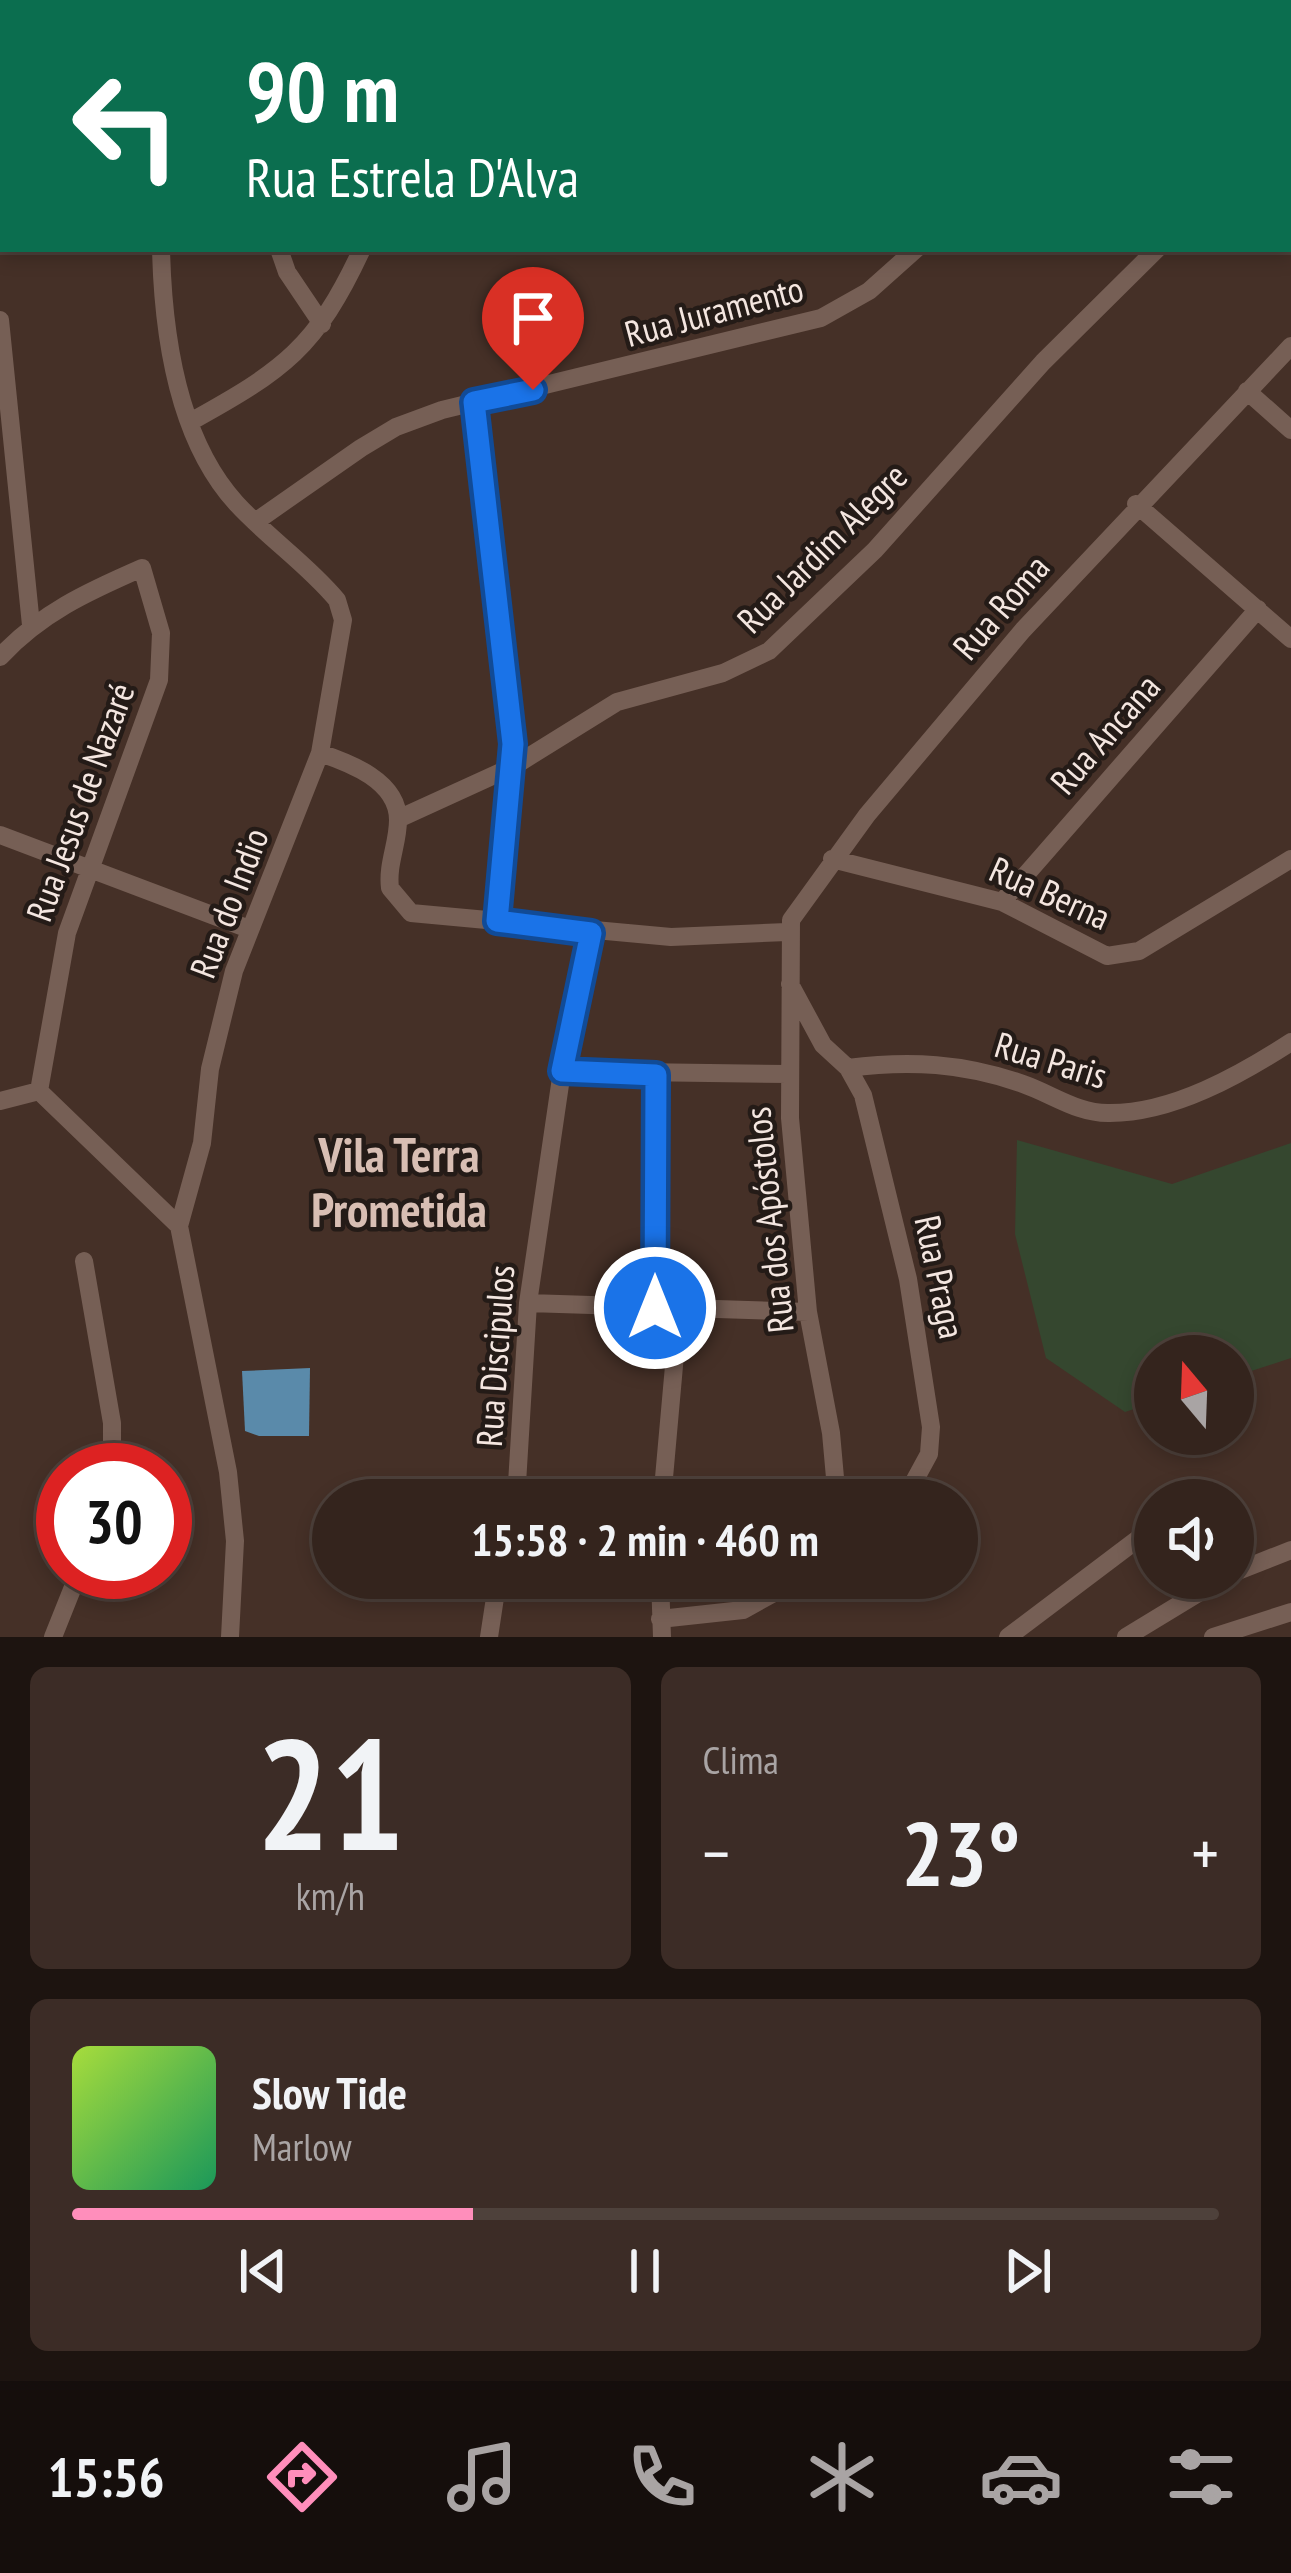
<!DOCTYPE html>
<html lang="pt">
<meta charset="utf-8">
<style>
:root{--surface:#34241d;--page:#3c2c26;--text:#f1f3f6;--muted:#a9a4a4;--line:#4e413b;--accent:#ff8ebb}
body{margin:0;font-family:"PT Sans Narrow",sans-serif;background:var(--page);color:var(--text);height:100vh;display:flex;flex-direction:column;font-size:45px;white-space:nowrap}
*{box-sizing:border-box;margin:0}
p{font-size:39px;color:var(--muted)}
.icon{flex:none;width:66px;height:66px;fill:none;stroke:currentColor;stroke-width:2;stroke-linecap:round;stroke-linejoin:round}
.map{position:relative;height:1637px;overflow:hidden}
.sheet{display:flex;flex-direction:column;gap:30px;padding:30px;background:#1d1410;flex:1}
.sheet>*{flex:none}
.top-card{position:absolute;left:0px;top:0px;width:1293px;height:252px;box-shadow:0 6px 18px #0003,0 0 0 3px var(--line);background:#0b6e4f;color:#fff;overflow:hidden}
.needle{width:78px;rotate:341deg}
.controls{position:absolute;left:1134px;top:1335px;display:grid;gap:24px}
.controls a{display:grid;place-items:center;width:120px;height:120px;border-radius:50%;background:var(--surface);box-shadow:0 6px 18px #0003,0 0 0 3px var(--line);font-size:60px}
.speed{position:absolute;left:36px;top:1443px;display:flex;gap:24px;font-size:60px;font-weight:700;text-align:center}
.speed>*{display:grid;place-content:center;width:156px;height:156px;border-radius:50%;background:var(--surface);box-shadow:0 6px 18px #0003,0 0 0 3px var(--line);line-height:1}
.speed .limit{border:18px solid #d22;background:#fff;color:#111}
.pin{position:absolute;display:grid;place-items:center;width:102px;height:102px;color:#fff;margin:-123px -51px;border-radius:50% 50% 50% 0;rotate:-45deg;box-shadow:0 0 12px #0007}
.pin .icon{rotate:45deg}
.me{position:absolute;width:132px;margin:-66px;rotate:0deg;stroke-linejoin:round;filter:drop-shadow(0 0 9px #0008)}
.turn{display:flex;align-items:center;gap:42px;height:252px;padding:0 48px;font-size:54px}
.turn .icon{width:156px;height:156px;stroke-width:2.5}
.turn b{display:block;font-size:84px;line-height:102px}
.big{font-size:90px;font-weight:800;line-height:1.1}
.sheet .widget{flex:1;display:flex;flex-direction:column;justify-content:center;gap:18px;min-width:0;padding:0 42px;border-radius:18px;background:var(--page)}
.sheet .dial{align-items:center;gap:0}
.dial b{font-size:156px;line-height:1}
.song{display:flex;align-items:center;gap:36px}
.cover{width:144px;height:144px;border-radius:18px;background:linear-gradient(135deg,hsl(80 70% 55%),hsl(150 70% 35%))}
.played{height:12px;border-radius:6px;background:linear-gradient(90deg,var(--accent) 35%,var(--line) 35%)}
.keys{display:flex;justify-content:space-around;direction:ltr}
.heat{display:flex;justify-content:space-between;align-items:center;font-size:66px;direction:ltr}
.sheet .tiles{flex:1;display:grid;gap:30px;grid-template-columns:1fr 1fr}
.widget:last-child{grid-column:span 2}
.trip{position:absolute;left:312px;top:1479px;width:666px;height:120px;border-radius:60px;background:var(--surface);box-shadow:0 6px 18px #0003,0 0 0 3px var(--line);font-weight:800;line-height:120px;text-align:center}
.dock{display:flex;height:192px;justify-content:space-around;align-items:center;background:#150e0c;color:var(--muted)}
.dock .icon{width:84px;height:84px}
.dock .active{color:var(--accent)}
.dock b{font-size:54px;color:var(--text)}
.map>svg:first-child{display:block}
</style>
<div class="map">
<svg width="1291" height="1637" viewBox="0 0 1291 1637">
<rect width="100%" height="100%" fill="#453027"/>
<path fill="#35472f" d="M1017,1140L1172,1184L1291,1143V1358L1233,1377V1356H1155V1402L1125,1412L1046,1358L1015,1234Z"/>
<path fill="#5a8aaa" d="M310,1368L309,1436H259L245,1431L242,1371Z"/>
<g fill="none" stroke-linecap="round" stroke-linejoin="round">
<path stroke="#765f55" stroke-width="18" d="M203,3L204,0
M308,3L309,0
M919,3L922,0
M1186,3L1189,0
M1290,106L1291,105
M161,249C163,334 177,438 236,503C268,538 307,564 337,600L343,620L320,753L234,971L210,1069L202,1143L179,1226L228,1472L235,1541L230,1637
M279,249L287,272L322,324
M0,320L31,625
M1247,391L1291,430
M474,402L513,744L498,921
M190,422C284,370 316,348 362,249
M1136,504L1291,639
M255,522L361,448L396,427L442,410L821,318L869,291L916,249
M0,657C41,613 87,592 142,568L161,633L159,680L67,933L39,1091
M320,753C350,763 398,781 398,820C398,844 387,864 390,888L411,913L671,937L787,932
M398,819L514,766L617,702L723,673L769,651L875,550L1043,362L1157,249
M0,835L249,929
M832,859L1002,902L1107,956L1139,951L1291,859
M1002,902L1258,609
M790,984L823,1045L848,1068L863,1095L908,1279L931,1427L929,1454L904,1500
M848,1068C909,1060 964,1063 1023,1084C1052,1094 1078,1114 1110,1113C1173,1113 1240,1075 1291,1042
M562,1071L788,1074
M39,1091L179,1226
M0,1101L39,1091
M84,1261L112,1423V1470
M528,1303L808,1312
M654,1308L656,1075
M516,1500L528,1303L562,1071L591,933
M662,1500L679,1310
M837,1500L831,1433L808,1312L790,1118L791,920L867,815L1023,630L1291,346
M1233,1573L1291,1550
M660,1578L662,1637
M660,1619L743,1610L801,1578
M53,1637L79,1572
M489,1637L498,1578
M1008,1637L1155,1526
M1126,1637L1223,1578
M1213,1637L1291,1612"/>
</g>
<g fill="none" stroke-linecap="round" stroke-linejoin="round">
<g stroke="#114b97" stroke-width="30">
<path id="route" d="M533,390L474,402L513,744L497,921L591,933L562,1071L656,1075L655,1308"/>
</g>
<use href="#route" stroke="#1a73e8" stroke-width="21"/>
</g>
<g text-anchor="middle" stroke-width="9" stroke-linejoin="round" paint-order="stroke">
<g font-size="36" fill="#f4e6e0" stroke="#241b17">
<text transform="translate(714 311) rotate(-15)" y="13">Rua Juramento</text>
<text transform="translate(822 548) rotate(-45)" y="13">Rua Jardim Alegre</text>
<text transform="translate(1001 607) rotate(-49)" y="13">Rua Roma</text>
<text transform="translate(1105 734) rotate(-49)" y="13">Rua Ancana</text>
<text transform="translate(80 802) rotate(-70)" y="13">Rua Jesus de Nazaré</text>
<text transform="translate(1050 893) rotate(24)" y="13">Rua Berna</text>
<text transform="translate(229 903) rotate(-69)" y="13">Rua do Indio</text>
<text transform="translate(1051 1060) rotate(17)" y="13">Rua Paris</text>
<text transform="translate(769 1220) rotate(-96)" y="13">Rua dos Apóstolos</text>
<text transform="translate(940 1277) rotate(78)" y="13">Rua Praga</text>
<text transform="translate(495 1356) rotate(-86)" y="13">Rua Discipulos</text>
</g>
<g font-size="48" font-weight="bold" fill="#d8beb3" stroke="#241b17">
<text x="399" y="1172">Vila Terra<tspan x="399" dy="55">Prometida</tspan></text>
</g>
</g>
</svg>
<div class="controls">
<a><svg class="needle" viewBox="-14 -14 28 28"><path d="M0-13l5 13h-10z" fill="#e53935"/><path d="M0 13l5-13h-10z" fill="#a9a4a4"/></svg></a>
<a><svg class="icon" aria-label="sound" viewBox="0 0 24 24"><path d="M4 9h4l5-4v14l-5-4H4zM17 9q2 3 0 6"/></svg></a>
</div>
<div class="speed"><div class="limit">30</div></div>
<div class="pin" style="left:533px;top:390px;background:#d93025"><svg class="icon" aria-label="arrive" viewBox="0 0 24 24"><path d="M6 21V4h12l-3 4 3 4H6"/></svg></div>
<svg class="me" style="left:655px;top:1308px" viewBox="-20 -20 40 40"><circle r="17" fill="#1a73e8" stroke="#fff" stroke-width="3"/><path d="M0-11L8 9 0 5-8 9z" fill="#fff"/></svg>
<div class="trip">15:58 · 2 min · 460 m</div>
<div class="top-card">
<div class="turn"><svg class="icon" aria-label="left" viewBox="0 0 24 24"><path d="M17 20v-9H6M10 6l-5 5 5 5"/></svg><div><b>90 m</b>Rua Estrela D'Alva</div></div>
</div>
</div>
<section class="sheet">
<div class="tiles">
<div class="widget dial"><b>21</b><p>km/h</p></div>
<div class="widget"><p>Clima</p>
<div class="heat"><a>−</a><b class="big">23°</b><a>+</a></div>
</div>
<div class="widget">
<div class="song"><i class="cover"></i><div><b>Slow Tide</b><p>Marlow</p></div></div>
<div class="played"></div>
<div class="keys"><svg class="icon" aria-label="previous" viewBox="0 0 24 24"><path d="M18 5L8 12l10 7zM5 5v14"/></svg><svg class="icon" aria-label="pause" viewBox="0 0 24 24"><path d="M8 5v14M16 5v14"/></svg><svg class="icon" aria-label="next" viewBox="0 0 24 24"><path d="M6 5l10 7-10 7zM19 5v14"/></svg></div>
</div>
</div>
</section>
<nav class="dock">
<b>15:56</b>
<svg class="icon active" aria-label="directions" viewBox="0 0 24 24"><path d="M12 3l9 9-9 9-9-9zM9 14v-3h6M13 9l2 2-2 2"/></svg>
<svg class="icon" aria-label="music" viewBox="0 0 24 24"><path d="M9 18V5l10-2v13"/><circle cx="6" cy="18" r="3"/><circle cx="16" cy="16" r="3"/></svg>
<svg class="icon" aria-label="phone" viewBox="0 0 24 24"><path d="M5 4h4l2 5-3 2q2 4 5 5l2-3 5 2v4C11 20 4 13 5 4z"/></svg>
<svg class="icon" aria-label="climate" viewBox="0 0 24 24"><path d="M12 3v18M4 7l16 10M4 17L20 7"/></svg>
<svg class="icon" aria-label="car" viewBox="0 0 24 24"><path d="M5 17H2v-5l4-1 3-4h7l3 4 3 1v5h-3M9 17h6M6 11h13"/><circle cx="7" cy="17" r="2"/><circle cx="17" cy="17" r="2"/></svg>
<svg class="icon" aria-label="filters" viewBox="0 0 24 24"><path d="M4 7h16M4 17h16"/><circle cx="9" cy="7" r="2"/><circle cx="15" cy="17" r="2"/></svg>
</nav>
